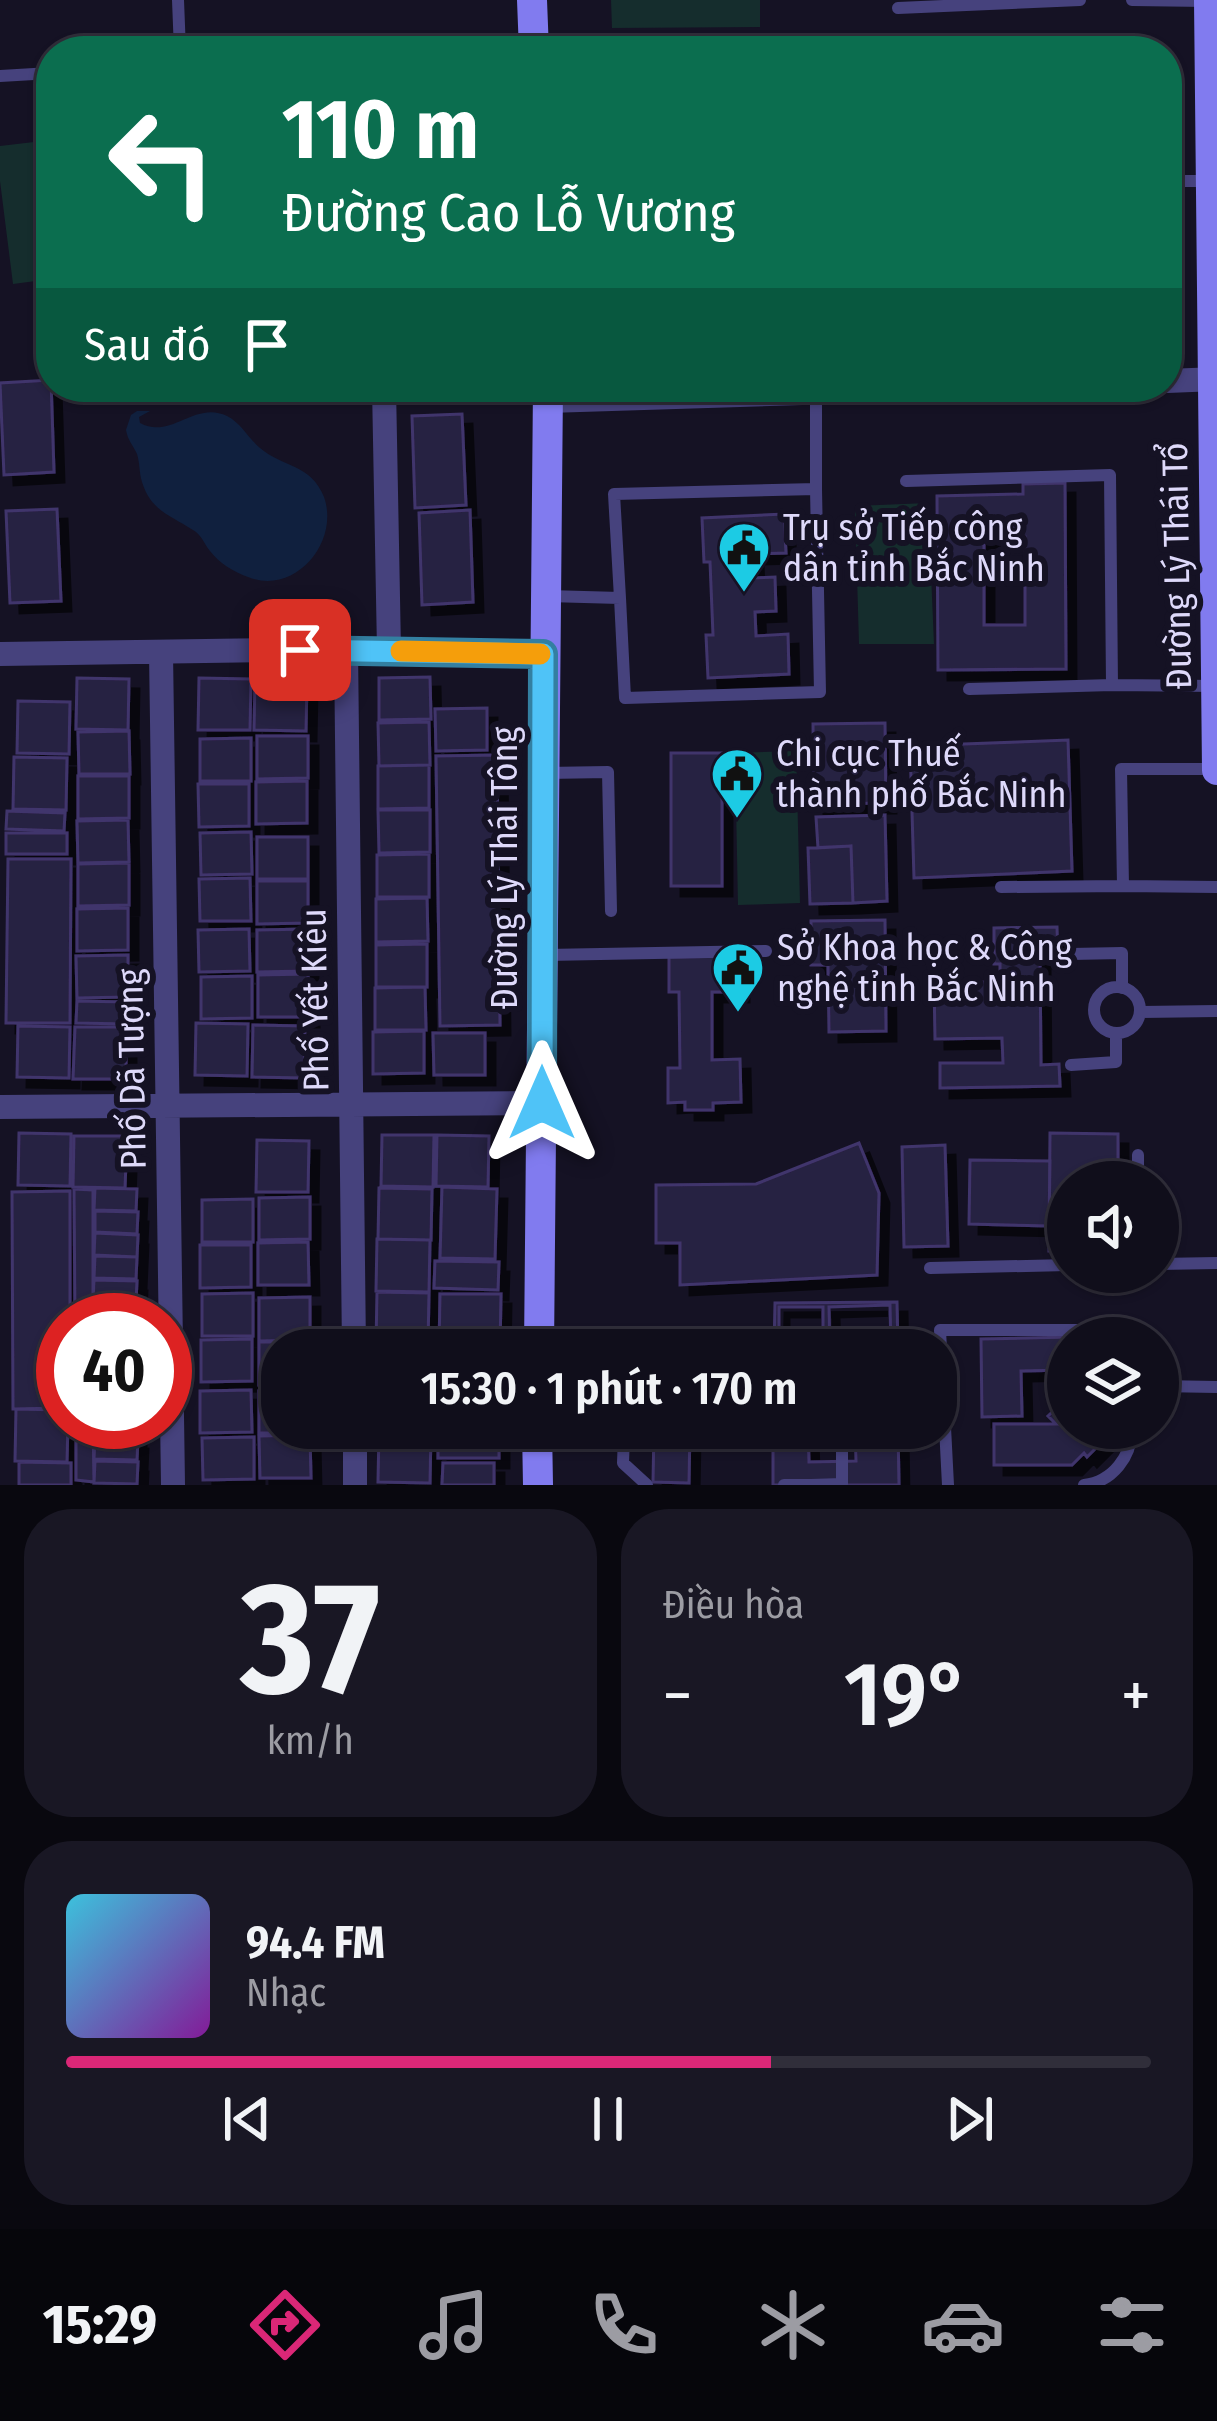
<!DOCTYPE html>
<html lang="vi">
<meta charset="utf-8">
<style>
:root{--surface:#100e1b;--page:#191724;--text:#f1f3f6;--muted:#9c9ca3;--line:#302e3a;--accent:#db2777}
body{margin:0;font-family:"Fira Sans Condensed",sans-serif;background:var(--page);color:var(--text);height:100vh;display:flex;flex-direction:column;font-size:45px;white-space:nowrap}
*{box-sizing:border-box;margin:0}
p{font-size:39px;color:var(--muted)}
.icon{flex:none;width:66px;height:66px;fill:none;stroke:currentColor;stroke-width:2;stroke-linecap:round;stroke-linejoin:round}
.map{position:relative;height:1485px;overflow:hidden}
.drawer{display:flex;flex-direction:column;gap:24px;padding:24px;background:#09080f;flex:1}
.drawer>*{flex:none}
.banner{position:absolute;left:36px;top:36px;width:1146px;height:366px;border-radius:48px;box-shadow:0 3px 9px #0004,0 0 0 3px var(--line);background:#0b6e4f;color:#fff;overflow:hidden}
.controls{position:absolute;left:1047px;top:1161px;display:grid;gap:24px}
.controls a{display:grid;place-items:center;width:132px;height:132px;border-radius:50%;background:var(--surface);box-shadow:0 3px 9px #0004,0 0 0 3px var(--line);font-size:60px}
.speed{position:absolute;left:36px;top:1293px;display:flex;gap:24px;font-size:60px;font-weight:700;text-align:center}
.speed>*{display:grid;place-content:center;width:156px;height:156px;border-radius:50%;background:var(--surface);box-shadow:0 3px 9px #0004,0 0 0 3px var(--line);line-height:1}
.speed .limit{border:18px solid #d22;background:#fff;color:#111}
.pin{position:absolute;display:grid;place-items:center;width:102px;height:102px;color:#fff;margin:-51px;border-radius:24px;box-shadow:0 6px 18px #0006}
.me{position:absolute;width:132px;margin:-66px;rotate:0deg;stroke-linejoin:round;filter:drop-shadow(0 0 9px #0008)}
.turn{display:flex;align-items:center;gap:42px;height:252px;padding:0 48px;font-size:54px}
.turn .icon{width:156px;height:156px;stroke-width:2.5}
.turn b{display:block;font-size:84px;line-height:102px}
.then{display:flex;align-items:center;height:114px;padding:0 48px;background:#0003;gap:24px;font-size:45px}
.big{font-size:90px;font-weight:600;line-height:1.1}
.drawer .tile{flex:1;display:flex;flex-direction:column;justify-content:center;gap:18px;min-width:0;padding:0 42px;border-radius:48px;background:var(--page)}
.drawer .dial{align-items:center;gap:0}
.dial b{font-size:156px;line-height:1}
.song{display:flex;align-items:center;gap:36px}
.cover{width:144px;height:144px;border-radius:18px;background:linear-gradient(135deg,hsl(190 70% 55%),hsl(290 70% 35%))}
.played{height:12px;border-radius:6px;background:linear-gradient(90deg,var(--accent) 65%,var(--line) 65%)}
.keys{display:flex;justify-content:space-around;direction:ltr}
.heat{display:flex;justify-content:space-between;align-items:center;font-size:66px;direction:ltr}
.drawer .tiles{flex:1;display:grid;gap:24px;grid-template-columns:1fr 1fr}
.tile:last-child{grid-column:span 2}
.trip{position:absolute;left:261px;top:1329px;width:696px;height:120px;border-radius:48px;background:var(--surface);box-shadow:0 3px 9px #0004,0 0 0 3px var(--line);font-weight:600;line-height:120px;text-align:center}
.tab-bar{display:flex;height:192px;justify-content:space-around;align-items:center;background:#06060b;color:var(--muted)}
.tab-bar .icon{width:84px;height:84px}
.tab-bar .current{color:var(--accent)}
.tab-bar b{font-size:54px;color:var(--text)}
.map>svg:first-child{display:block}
</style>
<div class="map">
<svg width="1217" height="1485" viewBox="0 0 1217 1485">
<defs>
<filter id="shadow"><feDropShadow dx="10" dy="10" stdDeviation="0" flood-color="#0009"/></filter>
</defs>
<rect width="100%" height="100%" fill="#151224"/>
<path fill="#152d2d" d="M611,0H760V27L612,28Z
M51,140V279L13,284L0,181V146Z
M928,503L934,644H859L855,506Z
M796,751L800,903L738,905L735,753Z"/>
<path fill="#10203e" d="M137,411H150L139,417L140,423C171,440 195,400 227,416C241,423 248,438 260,448C282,467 311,464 324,497C340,542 295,596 248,577C234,572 219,563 210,551C204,544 202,535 193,530C170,515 151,511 142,482C139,473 140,463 137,454C133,445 128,441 126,430L131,415Z"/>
<path fill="#282043" stroke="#41356c" stroke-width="3" fill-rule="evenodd" filter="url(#shadow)" d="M51,380L54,472L4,475L0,383Z
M462,414L466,505L415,508L412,416Z
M1065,483L1066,669L938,670L937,496L1023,494V484ZM984,537H1025V625H984Z
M57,509L61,601L10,603L6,511Z
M470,510L473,602L422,605L419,513Z
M784,514L786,553L753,554L754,578L775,577L776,611L755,612L756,636L788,634L789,674L708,678L706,635H713L710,562H704L702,518Z
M430,677L431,719L379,720V678Z
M77,678L129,679L128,730L76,729Z
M199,678L251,679L250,730H198Z
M255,679L307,680L306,731L254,730Z
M18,701L70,702L69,754L17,753Z
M487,708V750L436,751L435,709Z
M429,722L430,765L379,766L378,723Z
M885,723L886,803L814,804L813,724Z
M129,731L130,774H79L78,732Z
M257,736H308V778L257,779Z
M251,738V781H200V739Z
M1068,740L1072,871L914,878L910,746Z
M671,753H722V886H671Z
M497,755L500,1025L440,1026L436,756Z
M14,757L67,758L66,810L13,809Z
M429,765V808L378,809V766Z
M78,776H129V818L78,819Z
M307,781V823L256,824V782Z
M198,784H249V826L199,827Z
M378,810H430V852L379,853Z
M7,811L65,813L64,831L6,829Z
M885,815L887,901L853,903L851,846L818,848L816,817Z
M128,820L129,862L78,863L77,821Z
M251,832L252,874L201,875L200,833Z
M6,833H67V854H6Z
M257,837H308V879H257Z
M851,846L853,903L810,904L808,848Z
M429,854V897H377V855Z
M8,859H71L70,1023H6Z
M129,863V905L78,906V864Z
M250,878L251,921H200L199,879Z
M257,881H308V923L257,924Z
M427,898L428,941L376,942V899Z
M128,908V950L77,951V909Z
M885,920L886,1031L829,1032L828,965H811V921Z
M1057,927L1058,958H1040L1041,1065L1059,1064L1060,1086L940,1088V1063H1003L1002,1038L935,1039L934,982H1000V964H994V928Z
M249,929L250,971L199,972L198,930Z
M308,929V971L257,972V930Z
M427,944V987H376V945Z
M128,955V997L77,998L76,956Z
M739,956V992H712V1060L740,1059L741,1102L713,1103V1110H685V1102L668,1103V1068H680L679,992H669V957Z
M308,974L309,1017H258V975Z
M252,976V1018L201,1019V977Z
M425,987L426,1030H375V988Z
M77,1001L127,1002L126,1024L76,1023Z
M196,1023L248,1024L247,1076L195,1075Z
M253,1025L305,1026L304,1078L252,1077Z
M18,1026L70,1027L69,1078L17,1077Z
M75,1027H126V1079H73Z
M424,1031V1073L373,1074V1032Z
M433,1033H485V1075H434Z
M19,1133L71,1134L70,1186L18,1185Z
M1050,1133L1118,1134V1174H1095V1182H1068V1251H1049Z
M382,1135H434L433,1187L381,1186Z
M437,1135L489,1136L488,1187L436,1186Z
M74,1136H127L125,1188L73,1187Z
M257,1140L309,1141L308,1192H256Z
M859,1143L879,1193L877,1275L680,1285V1243H656V1185L756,1184Z
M945,1145L948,1246L904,1247L902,1147Z
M970,1160L1050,1161L1049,1226L969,1224Z
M442,1187L497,1189L495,1259L440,1258Z
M95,1188L137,1189L136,1211L94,1210Z
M379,1188L432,1189L431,1240L378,1239Z
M74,1189L93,1190V1320H75Z
M70,1191V1320H63V1408L13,1409L12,1192Z
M310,1197V1239L259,1240V1198Z
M253,1199V1242H202V1200Z
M95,1211L138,1212L137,1234L95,1232Z
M95,1233L138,1235L137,1257L94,1255Z
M377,1239L430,1240L429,1292L376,1291Z
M308,1242L309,1285H258V1243Z
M200,1245H251V1287L200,1288Z
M95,1256L137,1257L136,1279L94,1278Z
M435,1261L499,1262L498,1290L434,1288Z
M94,1280L137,1281L136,1302L93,1301Z
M377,1292L429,1293L428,1345L376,1344Z
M253,1293V1336H202V1294Z
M440,1294H501L500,1350H439Z
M310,1297V1340L259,1341V1298Z
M94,1302L137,1303L136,1320H94Z
M897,1302L898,1350H774L775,1303Z
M890,1305L891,1350H830L829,1307Z
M779,1307H823V1350H779Z
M1069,1337L1068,1370L1021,1371L1022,1416L982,1417L981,1339Z
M252,1339V1381L201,1382V1340Z
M259,1342H309L310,1350H282V1385H259Z
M251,1390L252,1432L200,1433V1391Z
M259,1391H282V1428H310V1433H259Z
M1068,1397V1428L1113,1431L1087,1457L1084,1453L1072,1465H994V1424H1056L1048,1416Z
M16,1409L63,1410V1422H68L67,1462L15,1461Z
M76,1422H93L94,1482L76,1480Z
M94,1422H137L136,1437L94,1436Z
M438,1428H499V1458H438Z
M654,1428H690L689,1483L653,1482Z
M773,1428H898L899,1485H773Z
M808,1428H855L856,1461L809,1462Z
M379,1430L431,1431L430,1483L378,1482Z
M310,1435L311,1478H260L259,1436Z
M95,1437L138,1439L137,1460L94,1459Z
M254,1437V1479L203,1480L202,1438Z
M95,1461L138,1462L137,1484L94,1483Z
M19,1462L71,1463V1485H19Z
M443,1463H494V1485H442Z"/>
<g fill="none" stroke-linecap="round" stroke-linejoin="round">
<path stroke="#46427d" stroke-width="12" d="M178,0L180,51
M1132,0L1207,1
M898,8L1080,0
M0,76L51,73
M1167,181H1209
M906,481L1110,475L1112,685L1216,686
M816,489V394
M548,596L620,598L625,698L820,692L816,489L614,494L620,598
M969,689L1112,685
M1216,769H1121L1123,886L1217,887
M546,773L608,772L611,911
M1001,887L1123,886
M1071,954L1122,953V988
M546,955L766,951
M1094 1010a23 23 0 1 1 46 0a23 23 0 1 1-46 0Z
M1141,1012L1217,1011
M1071,1065L1116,1062V1033
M1138,1182V1155
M1158,1264L1217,1263
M930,1268L1068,1265
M625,1350L626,1332
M1158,1386L1217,1387
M538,1434L624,1435L623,1463L647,1485
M784,1485H811
M811,1485L842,1484V1428
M948,1485L940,1330H1127V1338
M1084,1485C1112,1482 1133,1456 1131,1428"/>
<path stroke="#46427d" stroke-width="24" d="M1167,381L1217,379
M384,387L389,650
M548,401L996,387
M346,649L354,1350
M161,652L173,1485
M0,654L346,649L543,654
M0,1107L543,1103
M355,1428V1485"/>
<path stroke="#817bef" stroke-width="30" d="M532,0L534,51
M1209,0L1217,770
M539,1350L548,387
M537,1428L538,1485"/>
</g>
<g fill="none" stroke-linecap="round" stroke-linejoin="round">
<g stroke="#337fa1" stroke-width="30">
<path id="route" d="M300,650L543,654L542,1103"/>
</g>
<use href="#route" stroke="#4fc3f7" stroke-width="21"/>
<path stroke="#f59e0b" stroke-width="21" d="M401,651L540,654"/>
</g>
<defs>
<g id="civic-pin" transform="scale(2.7)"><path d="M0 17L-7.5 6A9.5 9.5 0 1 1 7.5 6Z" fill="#1ccbe4" stroke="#151224"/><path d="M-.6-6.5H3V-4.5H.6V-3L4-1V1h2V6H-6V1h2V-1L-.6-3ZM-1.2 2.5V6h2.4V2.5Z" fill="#111"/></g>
</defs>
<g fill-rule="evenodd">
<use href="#civic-pin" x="744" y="548"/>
<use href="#civic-pin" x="737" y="774"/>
<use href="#civic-pin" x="738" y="968"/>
</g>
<g text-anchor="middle" stroke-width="12" stroke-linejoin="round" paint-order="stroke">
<g font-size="36" fill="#ded9fa" stroke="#151224" text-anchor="start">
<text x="783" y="540">Trụ sở Tiếp công<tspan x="783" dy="41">dân tỉnh Bắc Ninh</tspan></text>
<text x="776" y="766">Chi cục Thuế<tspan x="776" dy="41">thành phố Bắc Ninh</tspan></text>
<text x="777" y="960">Sở Khoa học &amp; Công<tspan x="777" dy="41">nghệ tỉnh Bắc Ninh</tspan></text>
</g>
<g font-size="36" fill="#ded9fa" stroke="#151224">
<text transform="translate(1176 566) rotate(-91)" y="13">Đường Lý Thái Tổ</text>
<text transform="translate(504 868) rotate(-90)" y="13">Đường Lý Thái Tông</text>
<text transform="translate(314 1000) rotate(-91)" y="13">Phố Yết Kiêu</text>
<text transform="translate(131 1069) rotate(-91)" y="13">Phố Dã Tượng</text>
</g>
</g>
</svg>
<div class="controls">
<a><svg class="icon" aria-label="sound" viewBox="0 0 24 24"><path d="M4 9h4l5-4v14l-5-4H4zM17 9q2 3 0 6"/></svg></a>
<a><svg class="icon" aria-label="layers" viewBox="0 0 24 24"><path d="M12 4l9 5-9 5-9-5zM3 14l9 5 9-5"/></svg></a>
</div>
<div class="speed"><div class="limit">40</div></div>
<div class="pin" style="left:300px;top:650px;background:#d93025"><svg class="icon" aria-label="arrive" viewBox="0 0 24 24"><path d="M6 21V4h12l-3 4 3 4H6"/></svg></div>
<svg class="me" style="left:542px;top:1103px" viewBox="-20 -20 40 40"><path d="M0-17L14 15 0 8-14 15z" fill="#4fc3f7" stroke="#fff" stroke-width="4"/></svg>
<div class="trip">15:30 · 1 phút · 170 m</div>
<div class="banner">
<div class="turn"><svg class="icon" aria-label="left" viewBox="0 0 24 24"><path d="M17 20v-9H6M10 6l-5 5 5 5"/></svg><div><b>110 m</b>Đường Cao Lỗ Vương</div></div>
<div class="then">Sau đó<svg class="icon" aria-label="arrive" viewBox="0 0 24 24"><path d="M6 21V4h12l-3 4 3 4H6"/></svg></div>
</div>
</div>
<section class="drawer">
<div class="tiles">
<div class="tile dial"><b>37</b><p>km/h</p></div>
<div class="tile"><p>Điều hòa</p>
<div class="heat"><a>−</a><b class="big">19°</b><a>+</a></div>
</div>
<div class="tile">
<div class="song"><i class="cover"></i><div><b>94.4 FM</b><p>Nhạc</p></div></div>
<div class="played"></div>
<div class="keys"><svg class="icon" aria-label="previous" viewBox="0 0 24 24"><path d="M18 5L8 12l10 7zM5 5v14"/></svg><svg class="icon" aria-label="pause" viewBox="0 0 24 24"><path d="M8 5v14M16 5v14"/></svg><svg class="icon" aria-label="next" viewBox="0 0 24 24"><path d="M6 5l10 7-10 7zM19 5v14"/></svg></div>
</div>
</div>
</section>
<nav class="tab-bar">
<b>15:29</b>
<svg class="icon current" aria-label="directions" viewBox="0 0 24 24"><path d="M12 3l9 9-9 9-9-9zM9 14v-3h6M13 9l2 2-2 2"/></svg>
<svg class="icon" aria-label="music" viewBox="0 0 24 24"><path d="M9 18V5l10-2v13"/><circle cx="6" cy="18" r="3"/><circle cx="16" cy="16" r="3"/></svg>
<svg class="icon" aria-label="phone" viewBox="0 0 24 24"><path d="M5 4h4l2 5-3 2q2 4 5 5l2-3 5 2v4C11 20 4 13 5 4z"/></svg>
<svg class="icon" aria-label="climate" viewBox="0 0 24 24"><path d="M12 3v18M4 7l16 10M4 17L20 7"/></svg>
<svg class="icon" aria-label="car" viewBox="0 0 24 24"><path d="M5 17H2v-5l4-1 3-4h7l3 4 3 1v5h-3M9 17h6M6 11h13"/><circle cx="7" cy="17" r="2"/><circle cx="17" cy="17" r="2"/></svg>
<svg class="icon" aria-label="filters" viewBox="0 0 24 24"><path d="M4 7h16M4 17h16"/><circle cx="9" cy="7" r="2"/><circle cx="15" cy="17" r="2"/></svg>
</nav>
